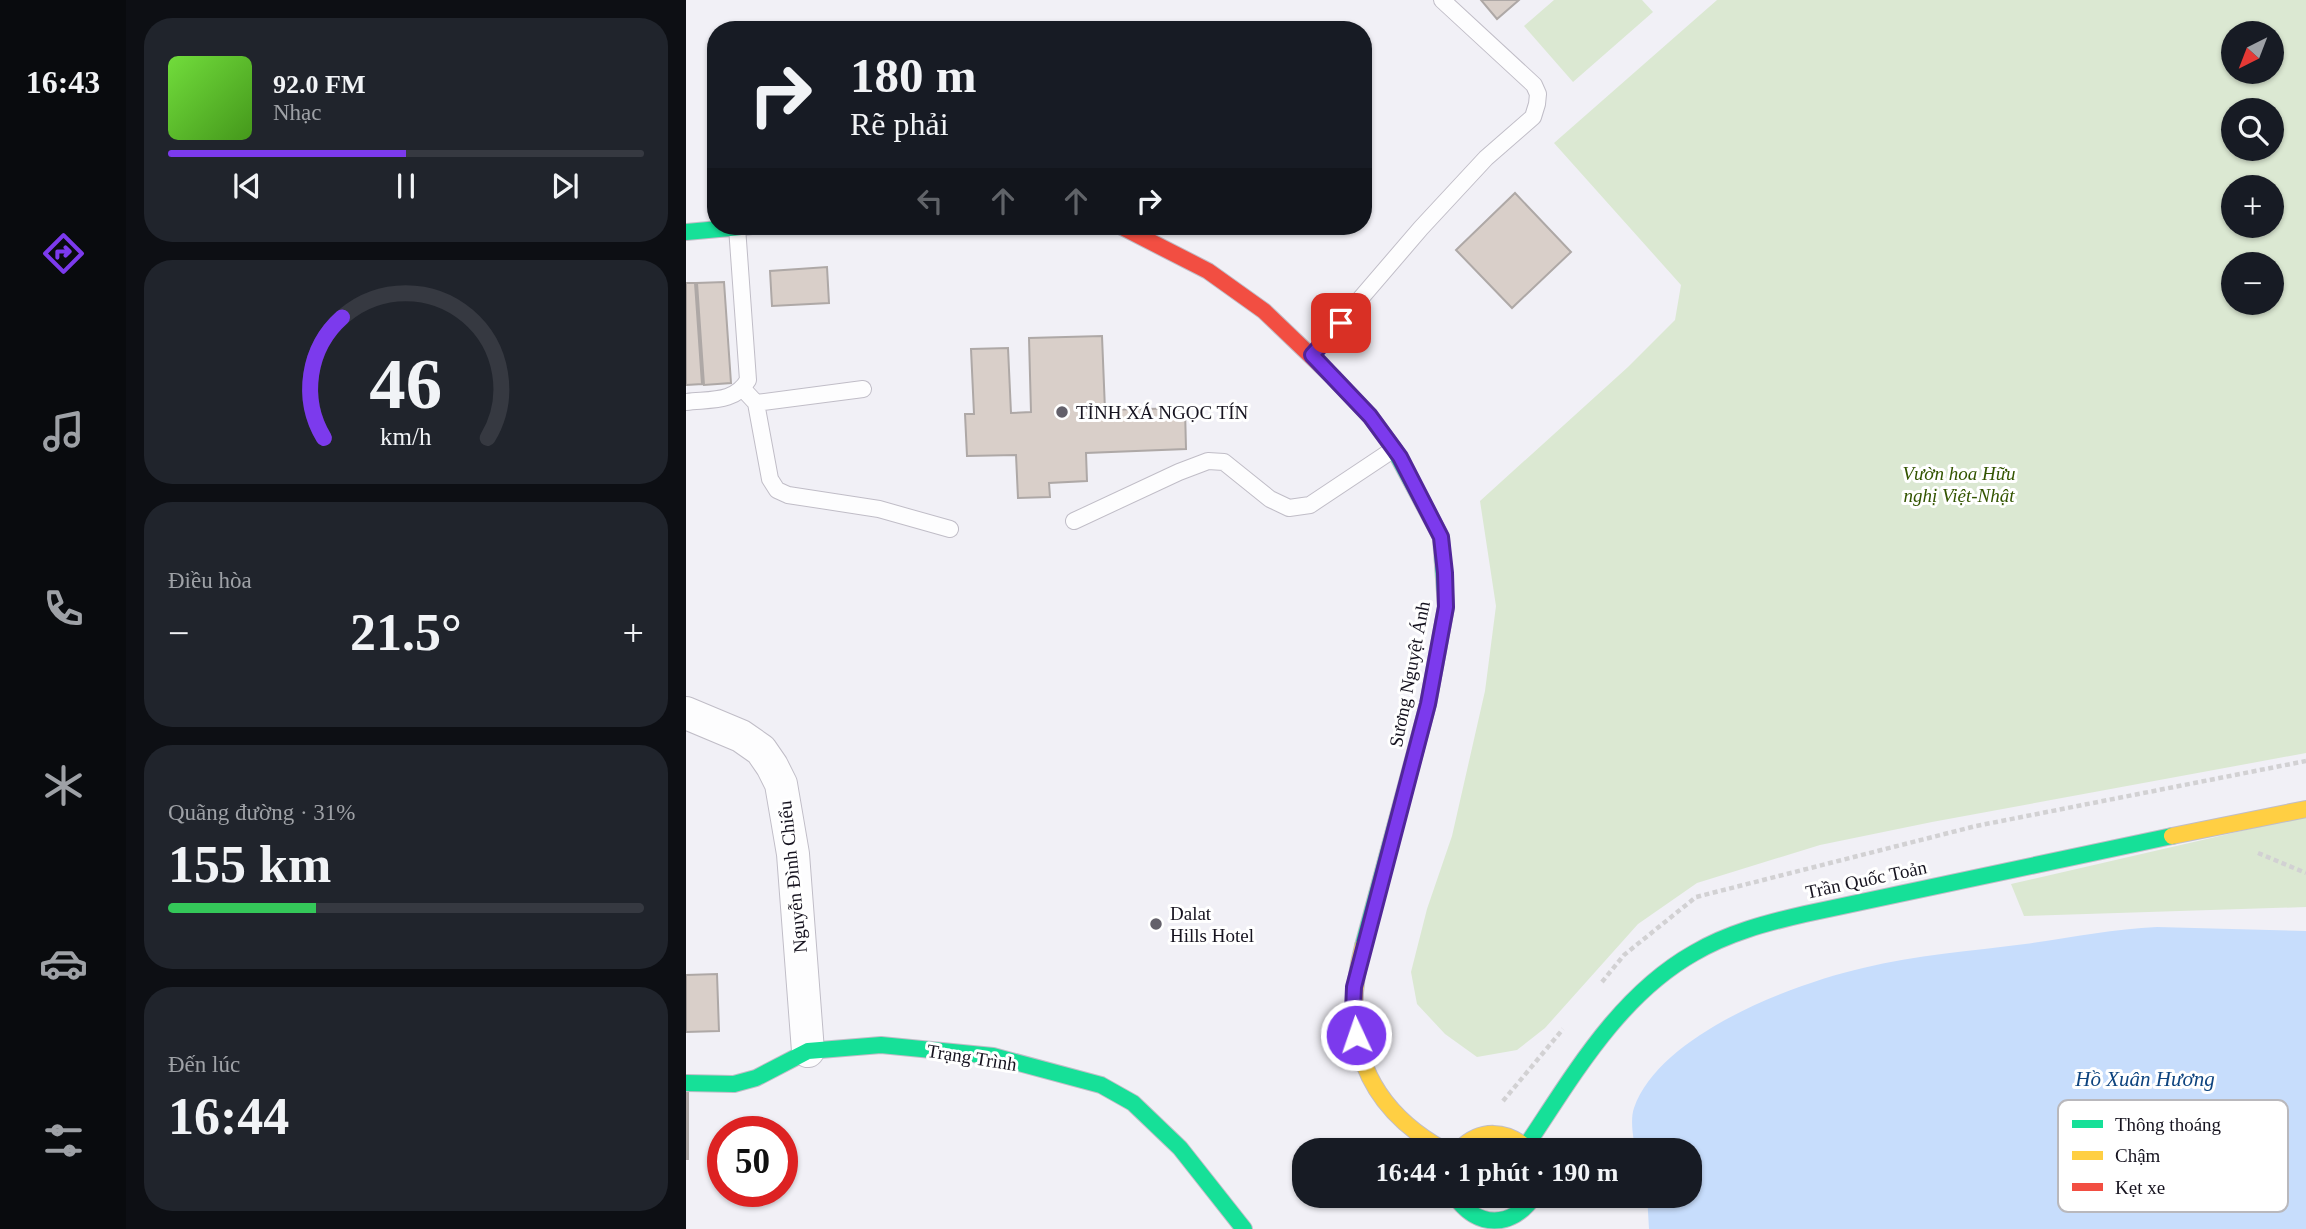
<!DOCTYPE html>
<html lang="vi">
<meta charset="utf-8">
<style>
:root{--surface:#171b24;--page:#20242c;--text:#f1f3f6;--muted:#9ea1a6;--line:#363941;--accent:#7c3aed}
body{margin:0;font-family:Georgia,serif;background:var(--page);color:var(--text);height:100vh;display:flex;flex-direction:column;font-size:26px;white-space:nowrap}
*{box-sizing:border-box;margin:0}
p{font-size:23px;color:var(--muted)}
.icon{flex:none;width:38px;height:38px;fill:none;stroke:currentColor;stroke-width:2;stroke-linecap:round;stroke-linejoin:round}
.map{position:relative;flex:1;overflow:hidden}
.sheet{display:flex;flex-direction:column;gap:18px;padding:18px;background:#0d0f14;width:560px}
.sheet>*{flex:none}
.guide{position:absolute;left:21px;top:21px;width:665px;height:214px;border-radius:28px;box-shadow:0 2px 5px #0004;background:#171b24;color:var(--text);overflow:hidden}
.needle{width:46px;rotate:222deg}
.fabs{position:absolute;left:1535px;top:21px;display:grid;gap:14px}
.fabs a{display:grid;place-items:center;width:63px;height:63px;border-radius:50%;background:var(--surface);box-shadow:0 2px 5px #0004;font-size:35px}
.speed{position:absolute;left:21px;top:1116px;display:flex;gap:14px;font-size:35px;font-weight:700;text-align:center}
.speed>*{display:grid;place-content:center;width:91px;height:91px;border-radius:50%;background:var(--surface);box-shadow:0 2px 5px #0004;line-height:1}
.speed .limit{border:10px solid #d22;background:#fff;color:#111}
.pin{position:absolute;display:grid;place-items:center;width:60px;height:60px;color:#fff;margin:-30px;border-radius:14px;box-shadow:0 4px 10px #0006}
.me{position:absolute;width:77px;margin:-38px;rotate:357deg;stroke-linejoin:round;filter:drop-shadow(0 0 5px #0008)}
.turn{display:flex;align-items:center;gap:24px;height:147px;padding:0 28px;font-size:32px}
.turn .icon{width:91px;height:91px;stroke-width:2.5}
.turn b{display:block;font-size:49px;line-height:60px}
.lanes{display:flex;align-items:center;height:66px;padding:0 28px;background:#0003;justify-content:center;gap:35px;direction:ltr}
.lanes .off{opacity:.35}
.big{font-size:52px;font-weight:700;line-height:1.1}
.sheet .card{flex:1;display:flex;flex-direction:column;justify-content:center;gap:10px;min-width:0;padding:0 24px;border-radius:28px;background:var(--page)}
.sheet .dial{align-items:center;gap:0}
.dial svg{height:182px;overflow:visible;fill:none;stroke:var(--line);stroke-width:7;stroke-linecap:round;text-anchor:middle}
.dial text{fill:var(--text);stroke:none}
.song{display:flex;align-items:center;gap:21px}
.cover{width:84px;height:84px;border-radius:10px;background:linear-gradient(135deg,hsl(100 70% 55%),hsl(100 70% 35%))}
.played{height:7px;border-radius:4px;background:linear-gradient(90deg,var(--accent) 50%,var(--line) 50%)}
.keys{display:flex;justify-content:space-around;direction:ltr}
.heat{display:flex;justify-content:space-between;align-items:center;font-size:38px;direction:ltr}
.charge{height:10px;border-radius:5px;background:linear-gradient(90deg,#34c759 31%,var(--line) 0)}
.trip{position:absolute;left:606px;top:1138px;width:410px;height:70px;border-radius:28px;background:var(--surface);box-shadow:0 2px 5px #0004;font-weight:700;line-height:70px;text-align:center}
main{display:flex;flex:1;min-height:0}
.tab-bar{display:flex;flex-direction:column;width:126px;justify-content:space-around;align-items:center;background:#090b0e;color:var(--muted)}
.tab-bar .icon{width:49px;height:49px}
.tab-bar .current{color:var(--accent)}
.tab-bar b{font-size:32px;color:var(--text)}
.map>svg:first-child{display:block}
</style>
<main>
<nav class="tab-bar">
<b>16:43</b>
<svg class="icon current" aria-label="directions" viewBox="0 0 24 24"><path d="M12 3l9 9-9 9-9-9zM9 14v-3h6M13 9l2 2-2 2"/></svg>
<svg class="icon" aria-label="music" viewBox="0 0 24 24"><path d="M9 18V5l10-2v13"/><circle cx="6" cy="18" r="3"/><circle cx="16" cy="16" r="3"/></svg>
<svg class="icon" aria-label="phone" viewBox="0 0 24 24"><path d="M5 4h4l2 5-3 2q2 4 5 5l2-3 5 2v4C11 20 4 13 5 4z"/></svg>
<svg class="icon" aria-label="climate" viewBox="0 0 24 24"><path d="M12 3v18M4 7l16 10M4 17L20 7"/></svg>
<svg class="icon" aria-label="car" viewBox="0 0 24 24"><path d="M5 17H2v-5l4-1 3-4h7l3 4 3 1v5h-3M9 17h6M6 11h13"/><circle cx="7" cy="17" r="2"/><circle cx="17" cy="17" r="2"/></svg>
<svg class="icon" aria-label="filters" viewBox="0 0 24 24"><path d="M4 7h16M4 17h16"/><circle cx="9" cy="7" r="2"/><circle cx="15" cy="17" r="2"/></svg>
</nav>
<section class="sheet">
<div class="card">
<div class="song"><i class="cover"></i><div><b>92.0 FM</b><p>Nhạc</p></div></div>
<div class="played"></div>
<div class="keys"><svg class="icon" aria-label="previous" viewBox="0 0 24 24"><path d="M18 5L8 12l10 7zM5 5v14"/></svg><svg class="icon" aria-label="pause" viewBox="0 0 24 24"><path d="M8 5v14M16 5v14"/></svg><svg class="icon" aria-label="next" viewBox="0 0 24 24"><path d="M6 5l10 7-10 7zM19 5v14"/></svg></div>
</div>
<div class="card dial"><svg viewBox="0 0 100 80">
<path d="M14 69A42 42 0 1 1 86 69"/>
<path d="M14 69A42 42 0 0 1 22 16" stroke="#7c3aed"/>
<text x="50" y="56" font-size="32" font-weight="700">46</text>
<text x="50" y="72" font-size="11">km/h</text>
</svg></div>
<div class="card"><p>Điều hòa</p>
<div class="heat"><a>−</a><b class="big">21.5°</b><a>+</a></div>
</div>
<div class="card"><p>Quãng đường · 31%</p><b class="big">155 km</b><div class="charge"></div></div>
<div class="card"><p>Đến lúc</p><b class="big">16:44</b></div>
</section>
<div class="map">
<svg width="1620" height="1229" viewBox="0 0 1620 1229">
<rect width="100%" height="100%" fill="#f1f0f6"/>
<path fill="#dbe8d2" fill-rule="evenodd" d="M868,0H956L967,12L887,82L838,26Z
M1031,0H1620V753L1246,822L1134,845L1011,883L952,924L859,1028L831,1050L791,1057L759,1034L731,1004L725,972L741,909L766,836L799,691L810,606L794,501L942,367L989,320L995,285L868,143ZM1547,33H1586V72H1547ZM1547,110H1586V149H1547ZM1547,187H1586V226H1547ZM1547,264H1586V303H1547Z
M1620,816V907L1338,916L1325,884Z"/>
<path fill="#c7ddfc" d="M1471,927L1620,931V1229H963L961,1195H1003V1150H950C947,1139 944,1119 948,1108C974,1034 1107,984 1177,968C1230,955 1285,951 1339,944C1383,938 1427,929 1471,927Z"/>
<path fill="#d9cfc9" stroke="#aea8a6" stroke-width="2" d="M795,0H833L811,19Z
M829,193L885,252L826,308L770,250Z
M141,267L143,303L86,306L84,271Z
M38,282L45,383L18,385L11,283Z
M0,283H9L16,384L0,385Z
M416,336L419,410L499,408L500,449L400,453L401,481L363,483L364,497L332,498L330,455L281,456L279,414H288L285,349L322,348L325,413L345,412L343,338Z
M31,974L33,1031L0,1032V975Z
M0,1090H2V1159H0Z"/>
<g fill="none" stroke-linecap="round" stroke-linejoin="round">
<g stroke="#c0bdc7" stroke-width="18">
<path id="lane" d="M626,355L735,228L800,158L847,117L851,104L852,94L848,85L756,0
M57,389L70,403L84,479L91,490L102,495L193,509L264,529
M0,402C24,399 49,403 62,380L51,227
M70,403L177,389
M388,521L493,472L522,461L538,462L584,499L603,508L624,505L708,449"/>
</g>
<g stroke="#c0bdc7" stroke-width="34">
<path id="street" d="M0,713L55,736L75,750L86,766L95,784L107,854L122,1051"/>
</g>
<g stroke="#c0bdc7" stroke-width="18">
<path id="fast" d="M0,232L66,226
M648,378L684,416L708,449L755,537L760,607L742,704L677,946
M0,1083L48,1084L70,1078L122,1051L195,1045L307,1056L415,1085L447,1103L494,1148L558,1229
M840,1146C887,1076 932,996 1008,953C1042,933 1080,923 1119,914L1486,836
M768,1195C791,1229 826,1229 849,1195"/>
</g>
<g stroke="#c0bdc7" stroke-width="18">
<path id="slow" d="M1486,836L1620,809
M677,946C654,1034 676,1105 758,1150
M773,1150C794,1128 821,1129 843,1150"/>
</g>
<g stroke="#c0bdc7" stroke-width="18">
<path id="jam" d="M434,226L522,271L578,311L648,378"/>
</g>
<path stroke="#d2d1d3" stroke-width="4.5" stroke-dasharray="5 3.5" stroke-linecap="butt" d="M1572,853L1620,873
M916,982L938,955L1010,897L1290,826L1620,761
M817,1101L877,1029"/>
<use href="#lane" stroke="#fdfdfe" stroke-width="16"/>
<use href="#street" stroke="#fdfdfe" stroke-width="32"/>
<use href="#fast" stroke="#16e098" stroke-width="16"/>
<use href="#slow" stroke="#ffcf43" stroke-width="16"/>
<use href="#jam" stroke="#f24e42" stroke-width="16"/>
</g>
<g fill="none" stroke-linecap="round" stroke-linejoin="round">
<g stroke="#51269a" stroke-width="18">
<path id="route" d="M655,323L626,355L684,416L714,457L755,537L759,573L760,607L742,704L668,987L667,1011L670,1035"/>
</g>
<use href="#route" stroke="#7c3aed" stroke-width="12"/>
</g>
<g fill="#63606a" stroke="#fff" stroke-width="2.5">
<circle cx="376" cy="412" r="7"/>
<circle cx="470" cy="924" r="7"/>
</g>
<g text-anchor="middle" stroke-width="6" stroke-linejoin="round" paint-order="stroke">
<g font-size="19" fill="#16131f" stroke="#fff" text-anchor="start">
<text x="390" y="419">TỈNH XÁ NGỌC TÍN</text>
<text x="484" y="920">Dalat<tspan x="484" dy="22">Hills Hotel</tspan></text>
</g>
<g font-size="19" font-style="italic" fill="#350" stroke="#fff">
<text x="1273" y="480">Vườn hoa Hữu<tspan x="1273" dy="22">nghị Việt-Nhật</tspan></text>
</g>
<g font-size="19" fill="#16131f" stroke="#fff">
<text transform="translate(723 674) rotate(-79)" y="7">Sương Nguyệt Ánh</text>
<text transform="translate(106 877) rotate(-96)" y="7">Nguyễn Đình Chiểu</text>
<text transform="translate(1180 879) rotate(-12)" y="7">Trần Quốc Toản</text>
<text transform="translate(286 1057) rotate(9)" y="7">Trạng Trình</text>
</g>
<g font-size="21" font-style="italic" fill="#0e447f" stroke="#fff">
<text x="1459" y="1086">Hồ Xuân Hương</text>
</g>
</g>
<rect x="1372" y="1100" width="230" height="112" rx="10" fill="#fff" stroke="#b9b8bc" stroke-width="2"/>
<rect x="1386" y="1120" width="31" height="8" fill="#16e098"/>
<rect x="1386" y="1151" width="31" height="9" fill="#ffcf43"/>
<rect x="1386" y="1183" width="31" height="8" fill="#f24e42"/>
<g font-size="19" fill="#16131f">
<text x="1429" y="1131">Thông thoáng</text>
<text x="1429" y="1162">Chậm</text>
<text x="1429" y="1194">Kẹt xe</text>
</g>
</svg>
<div class="fabs">
<a><svg class="needle" viewBox="-14 -14 28 28"><path d="M0-13l5 13h-10z" fill="#e53935"/><path d="M0 13l5-13h-10z" fill="#9ea1a6"/></svg></a>
<a><svg class="icon" aria-label="search" viewBox="0 0 24 24"><circle cx="10" cy="10" r="6"/><path d="M15 15l6 6"/></svg></a>
<a>+</a>
<a>−</a>
</div>
<div class="speed"><div class="limit">50</div></div>
<div class="pin" style="left:655px;top:323px;background:#d93025"><svg class="icon" aria-label="arrive" viewBox="0 0 24 24"><path d="M6 21V4h12l-3 4 3 4H6"/></svg></div>
<svg class="me" style="left:670px;top:1035px" viewBox="-20 -20 40 40"><circle r="17" fill="#7c3aed" stroke="#fff" stroke-width="3"/><path d="M0-11L8 9 0 5-8 9z" fill="#fff"/></svg>
<div class="trip">16:44 · 1 phút · 190 m</div>
<div class="guide">
<div class="turn"><svg class="icon" aria-label="right" viewBox="0 0 24 24"><path d="M7 20v-9h11M14 6l5 5-5 5"/></svg><div><b>180 m</b>Rẽ phải</div></div>
<div class="lanes"><svg class="icon off" aria-label="left" viewBox="0 0 24 24"><path d="M17 20v-9H6M10 6l-5 5 5 5"/></svg><svg class="icon off" aria-label="ahead" viewBox="0 0 24 24"><path d="M12 20V5M6 11l6-6 6 6"/></svg><svg class="icon off" aria-label="ahead" viewBox="0 0 24 24"><path d="M12 20V5M6 11l6-6 6 6"/></svg><svg class="icon" aria-label="right" viewBox="0 0 24 24"><path d="M7 20v-9h11M14 6l5 5-5 5"/></svg></div>
</div>
</div>
</main>
